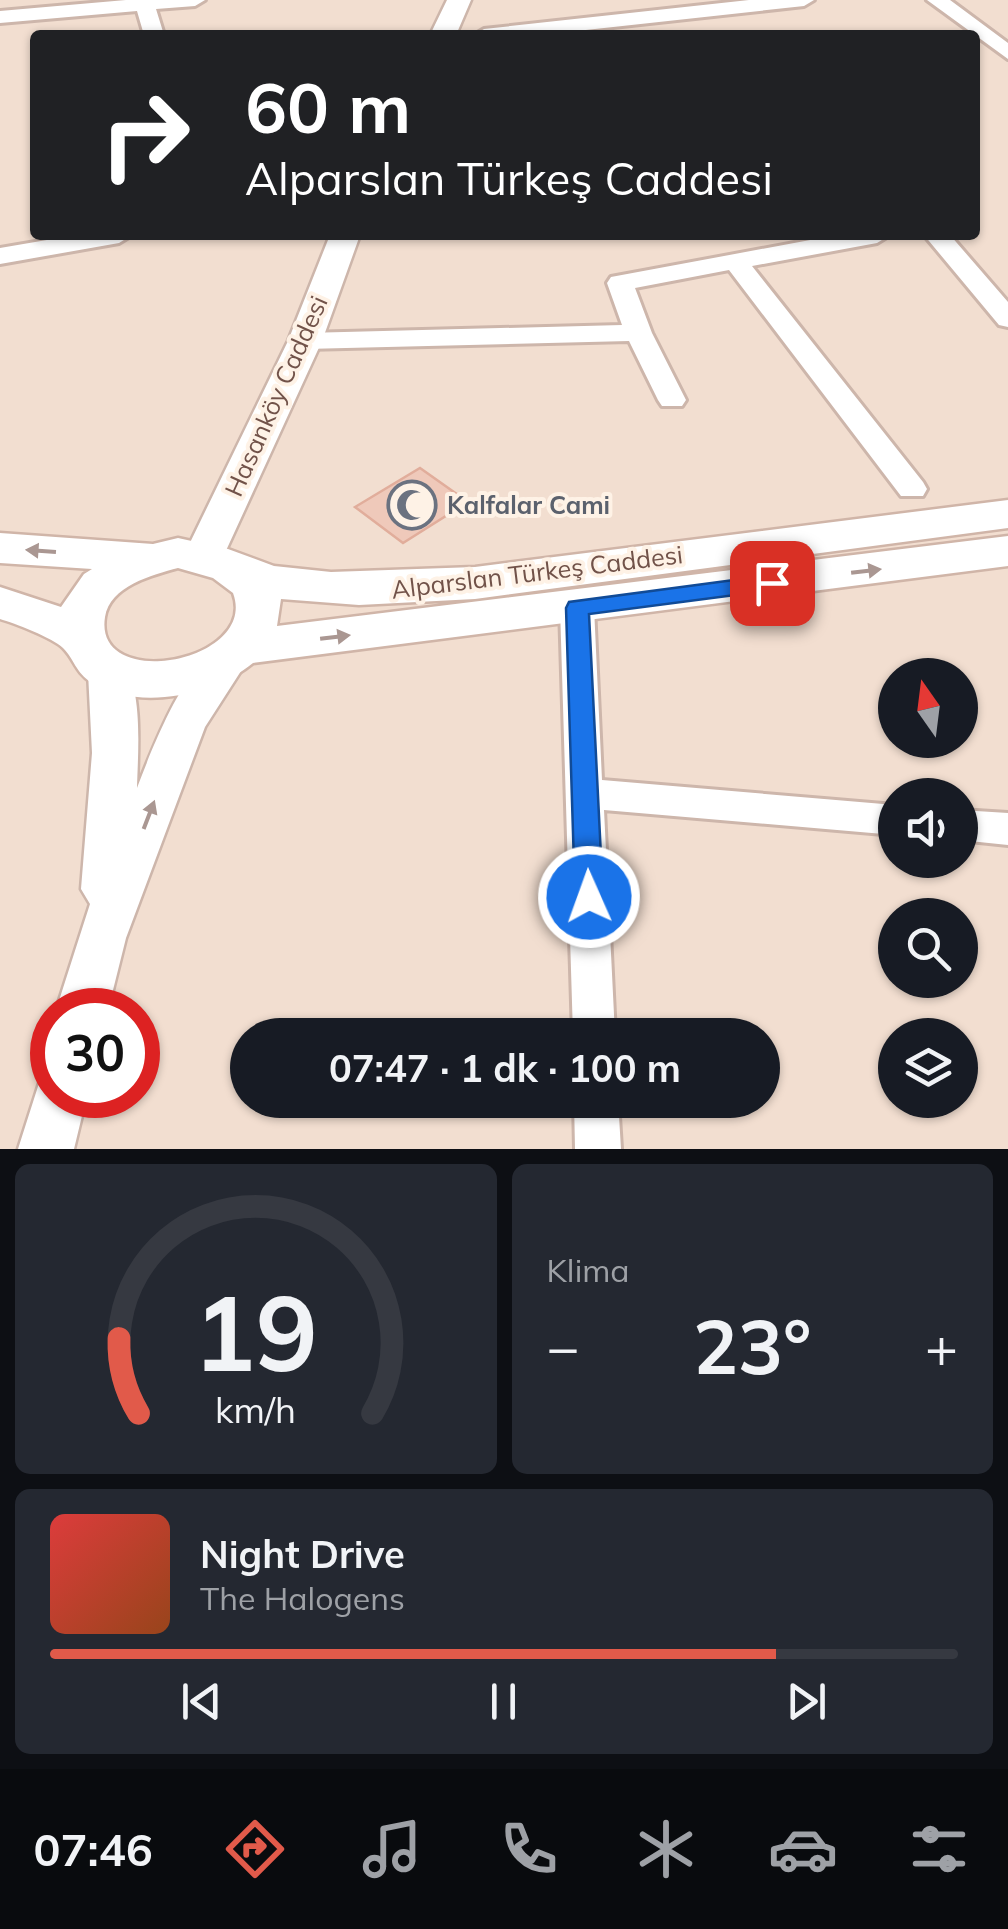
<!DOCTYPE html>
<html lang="tr">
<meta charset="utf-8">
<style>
:root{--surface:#171b24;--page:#242831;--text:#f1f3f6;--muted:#9ea1a6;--line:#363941;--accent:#e15a4a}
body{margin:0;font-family:Mulish,sans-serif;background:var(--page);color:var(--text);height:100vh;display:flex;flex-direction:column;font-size:38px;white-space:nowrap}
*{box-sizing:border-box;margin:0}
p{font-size:32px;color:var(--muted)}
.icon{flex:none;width:55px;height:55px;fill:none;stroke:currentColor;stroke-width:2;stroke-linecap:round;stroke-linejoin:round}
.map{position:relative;height:1149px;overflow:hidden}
.side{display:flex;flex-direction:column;gap:15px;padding:15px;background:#0d0f14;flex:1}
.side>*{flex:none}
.guide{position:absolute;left:30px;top:30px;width:950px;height:210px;border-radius:10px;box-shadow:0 2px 8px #0004;background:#202124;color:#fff;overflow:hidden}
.needle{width:65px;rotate:346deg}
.controls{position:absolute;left:878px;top:658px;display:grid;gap:20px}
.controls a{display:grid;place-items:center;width:100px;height:100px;border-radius:50%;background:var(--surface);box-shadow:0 2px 8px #0004;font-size:50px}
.speed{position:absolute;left:30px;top:988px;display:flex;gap:20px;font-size:50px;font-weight:700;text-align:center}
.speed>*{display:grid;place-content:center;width:130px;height:130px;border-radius:50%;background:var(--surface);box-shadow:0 2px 8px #0004;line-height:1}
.speed .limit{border:15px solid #d22;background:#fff;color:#111}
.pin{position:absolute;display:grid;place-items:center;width:85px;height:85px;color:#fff;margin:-42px;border-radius:20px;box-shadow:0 5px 15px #0006}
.me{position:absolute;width:110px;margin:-55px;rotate:358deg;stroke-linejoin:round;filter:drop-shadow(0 0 8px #0008)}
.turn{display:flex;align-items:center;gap:35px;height:210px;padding:0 50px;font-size:45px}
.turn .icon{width:130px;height:130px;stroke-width:2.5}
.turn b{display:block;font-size:70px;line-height:85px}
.big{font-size:75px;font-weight:700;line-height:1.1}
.side .card{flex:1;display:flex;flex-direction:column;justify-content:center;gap:15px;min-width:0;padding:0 35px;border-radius:15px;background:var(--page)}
.side .dial{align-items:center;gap:0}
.dial svg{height:260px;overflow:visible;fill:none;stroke:var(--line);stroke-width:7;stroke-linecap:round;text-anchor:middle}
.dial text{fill:var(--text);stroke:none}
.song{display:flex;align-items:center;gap:30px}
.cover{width:120px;height:120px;border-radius:15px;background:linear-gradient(135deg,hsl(0 70% 55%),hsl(20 70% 35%))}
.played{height:10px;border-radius:5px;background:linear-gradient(90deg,var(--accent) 80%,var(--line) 80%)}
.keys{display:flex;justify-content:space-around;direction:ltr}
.heat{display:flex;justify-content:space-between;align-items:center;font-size:55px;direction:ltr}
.side .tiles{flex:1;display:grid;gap:15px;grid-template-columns:1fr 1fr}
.card:last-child{grid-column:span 2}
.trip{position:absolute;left:230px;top:1018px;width:550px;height:100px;border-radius:50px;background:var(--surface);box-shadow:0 2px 8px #0004;font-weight:700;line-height:100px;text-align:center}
.tab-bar{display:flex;height:160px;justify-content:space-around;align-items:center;background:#090b0e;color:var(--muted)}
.tab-bar .icon{width:70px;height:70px}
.tab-bar .current{color:var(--accent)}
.tab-bar b{font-size:45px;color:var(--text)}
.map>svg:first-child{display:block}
</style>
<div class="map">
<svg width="1008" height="1149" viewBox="0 0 1008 1149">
<rect width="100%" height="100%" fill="#fbeee1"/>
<path fill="#f2ded0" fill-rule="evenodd" d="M0,0H1008V1149H0ZM35,35H975V235H35ZM895,675H960V740H895ZM895,795H960V860H895ZM895,915H960V980H895ZM52,1010H138V1095H52ZM248,1035H762V1100H248ZM895,1035H960V1100H895Z"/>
<path fill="#efc9ba" stroke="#e1ad9b" stroke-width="2.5" d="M420,468L468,502L403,543L355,507Z"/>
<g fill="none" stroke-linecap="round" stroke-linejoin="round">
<g stroke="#cdb6ab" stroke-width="6">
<path id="minor" d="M126,0H205L195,6L156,9L164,35H144L137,11L0,23V11Z
M749,0H814L804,6L540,35H474L484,29Z
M927,0H950L1008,43V59Z
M76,235H132L119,243L0,264V248Z
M837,235H890L877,243L752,266L923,482L927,489L923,496H901L729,270L635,288L652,333L686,400L682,406H662L658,400L629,341L305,349L291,341L305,333L622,325L607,283L611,277Z
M924,235H950L1008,302V327L999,325Z
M577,595L589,599L594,607L602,780L895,805V835L604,810L615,1035H573L560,607L565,599Z
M960,810L1008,813V845L960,840Z
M574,1100H618L621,1149H575Z"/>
</g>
<g stroke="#cdb6ab" stroke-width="5">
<path id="tertiary" d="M447,0H471L456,35H430Z
M330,235H360L322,341L224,555L218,565L204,569L190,565L184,555L288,341Z
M229,642L244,646L250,657L205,727L126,938L108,1010H56L90,904L81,889L92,753L88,672L94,661L109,656L124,661C143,695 138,749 137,788C152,749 188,654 229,642Z
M52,1072V1095H87L74,1149H18L41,1077Z"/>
</g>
<g stroke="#d0b5a8" stroke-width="5">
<path id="secondary" d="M1008,500V528L475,599L359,605L281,599L277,626L1008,536V566L253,663C213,696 138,711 92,683C75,672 75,660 63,648C53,638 14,623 0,619V587L61,607L84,574L92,569L0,563V533L153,544L178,538L228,549L274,566L331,572L475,567ZM178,568L213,578L233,593C259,662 93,693 105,617C110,586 152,575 178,568Z"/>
</g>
<use href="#minor" fill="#fff" fill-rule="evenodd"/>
<use href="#tertiary" fill="#fff" fill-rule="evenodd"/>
<use href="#secondary" fill="#fff" fill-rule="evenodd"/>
</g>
<defs><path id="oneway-solid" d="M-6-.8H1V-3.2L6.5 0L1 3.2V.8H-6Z" transform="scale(2.5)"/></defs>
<g fill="#aa9792">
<use href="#oneway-solid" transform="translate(41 551) rotate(-176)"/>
<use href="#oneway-solid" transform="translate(866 571) rotate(-7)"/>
<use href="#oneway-solid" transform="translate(335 637) rotate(-7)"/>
<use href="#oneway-solid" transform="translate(149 815) rotate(-69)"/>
</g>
<path fill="#1a73e8" stroke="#114b97" stroke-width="2.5" d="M772,575L784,583L781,589L589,614L603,897L599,905L589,908L579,905L575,897L566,608L569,602Z"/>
<defs>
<g id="mosque-ring" transform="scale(2.5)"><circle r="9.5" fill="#fef2e6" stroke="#6b7280" stroke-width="1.5"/><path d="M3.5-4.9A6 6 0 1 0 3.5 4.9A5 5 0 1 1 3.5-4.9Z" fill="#6b7280"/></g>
</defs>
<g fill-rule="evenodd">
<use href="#mosque-ring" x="412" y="505"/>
</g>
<g text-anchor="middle" stroke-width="8" stroke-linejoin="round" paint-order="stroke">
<g font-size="25" fill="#715249" stroke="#fef2e6">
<text transform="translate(276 396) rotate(-66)" y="9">Hasanköy Caddesi</text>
<text transform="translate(537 572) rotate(-7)" y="9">Alparslan Türkeş Caddesi</text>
</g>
<g font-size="25" font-weight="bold" fill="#5b616d" stroke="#fef2e6" text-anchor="start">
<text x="447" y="514">Kalfalar Cami</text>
</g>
</g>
</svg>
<div class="controls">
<a><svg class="needle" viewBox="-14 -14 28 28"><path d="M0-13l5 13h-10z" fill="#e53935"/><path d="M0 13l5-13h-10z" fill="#9ea1a6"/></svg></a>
<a><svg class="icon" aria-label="sound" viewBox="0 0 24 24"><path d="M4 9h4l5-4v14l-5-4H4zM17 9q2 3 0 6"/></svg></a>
<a><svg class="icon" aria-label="search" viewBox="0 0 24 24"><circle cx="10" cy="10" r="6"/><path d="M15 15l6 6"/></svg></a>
<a><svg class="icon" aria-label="layers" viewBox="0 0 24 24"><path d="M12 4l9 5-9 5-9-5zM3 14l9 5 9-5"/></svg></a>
</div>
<div class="speed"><div class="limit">30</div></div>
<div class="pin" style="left:772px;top:583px;background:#d93025"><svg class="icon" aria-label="arrive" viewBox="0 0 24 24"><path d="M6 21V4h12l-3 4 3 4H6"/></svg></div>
<svg class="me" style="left:589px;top:897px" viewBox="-20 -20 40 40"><circle r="17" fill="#1a73e8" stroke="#fff" stroke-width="3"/><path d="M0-11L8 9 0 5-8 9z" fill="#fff"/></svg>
<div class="trip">07:47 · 1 dk · 100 m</div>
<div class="guide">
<div class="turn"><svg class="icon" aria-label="right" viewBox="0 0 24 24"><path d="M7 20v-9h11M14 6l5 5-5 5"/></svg><div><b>60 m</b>Alparslan Türkeş Caddesi</div></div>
</div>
</div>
<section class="side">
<div class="tiles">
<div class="card dial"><svg viewBox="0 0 100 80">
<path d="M14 69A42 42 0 1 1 86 69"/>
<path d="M14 69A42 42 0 0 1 8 46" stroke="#e15a4a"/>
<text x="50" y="56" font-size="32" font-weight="700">19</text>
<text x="50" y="72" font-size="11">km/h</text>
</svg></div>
<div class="card"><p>Klima</p>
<div class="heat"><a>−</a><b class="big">23°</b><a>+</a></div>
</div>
<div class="card">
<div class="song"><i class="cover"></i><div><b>Night Drive</b><p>The Halogens</p></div></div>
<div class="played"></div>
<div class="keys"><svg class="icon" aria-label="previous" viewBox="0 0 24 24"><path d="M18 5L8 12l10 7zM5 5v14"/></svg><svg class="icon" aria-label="pause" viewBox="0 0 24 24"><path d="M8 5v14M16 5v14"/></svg><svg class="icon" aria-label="next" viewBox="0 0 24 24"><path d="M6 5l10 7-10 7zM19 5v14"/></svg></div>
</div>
</div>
</section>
<nav class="tab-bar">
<b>07:46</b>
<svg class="icon current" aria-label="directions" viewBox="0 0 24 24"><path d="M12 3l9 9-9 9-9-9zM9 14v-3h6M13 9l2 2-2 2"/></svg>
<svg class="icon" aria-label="music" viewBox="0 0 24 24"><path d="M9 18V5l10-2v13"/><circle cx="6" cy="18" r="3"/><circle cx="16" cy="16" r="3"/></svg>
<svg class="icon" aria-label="phone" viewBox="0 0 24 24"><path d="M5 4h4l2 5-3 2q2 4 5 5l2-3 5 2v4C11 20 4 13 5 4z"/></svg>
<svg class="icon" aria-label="climate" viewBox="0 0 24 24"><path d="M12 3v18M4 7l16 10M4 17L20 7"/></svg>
<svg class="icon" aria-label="car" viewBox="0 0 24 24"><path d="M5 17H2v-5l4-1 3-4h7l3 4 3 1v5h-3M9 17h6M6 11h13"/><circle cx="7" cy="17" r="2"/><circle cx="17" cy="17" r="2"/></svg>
<svg class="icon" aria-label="filters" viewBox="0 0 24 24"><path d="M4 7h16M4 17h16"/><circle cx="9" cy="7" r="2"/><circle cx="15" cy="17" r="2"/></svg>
</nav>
